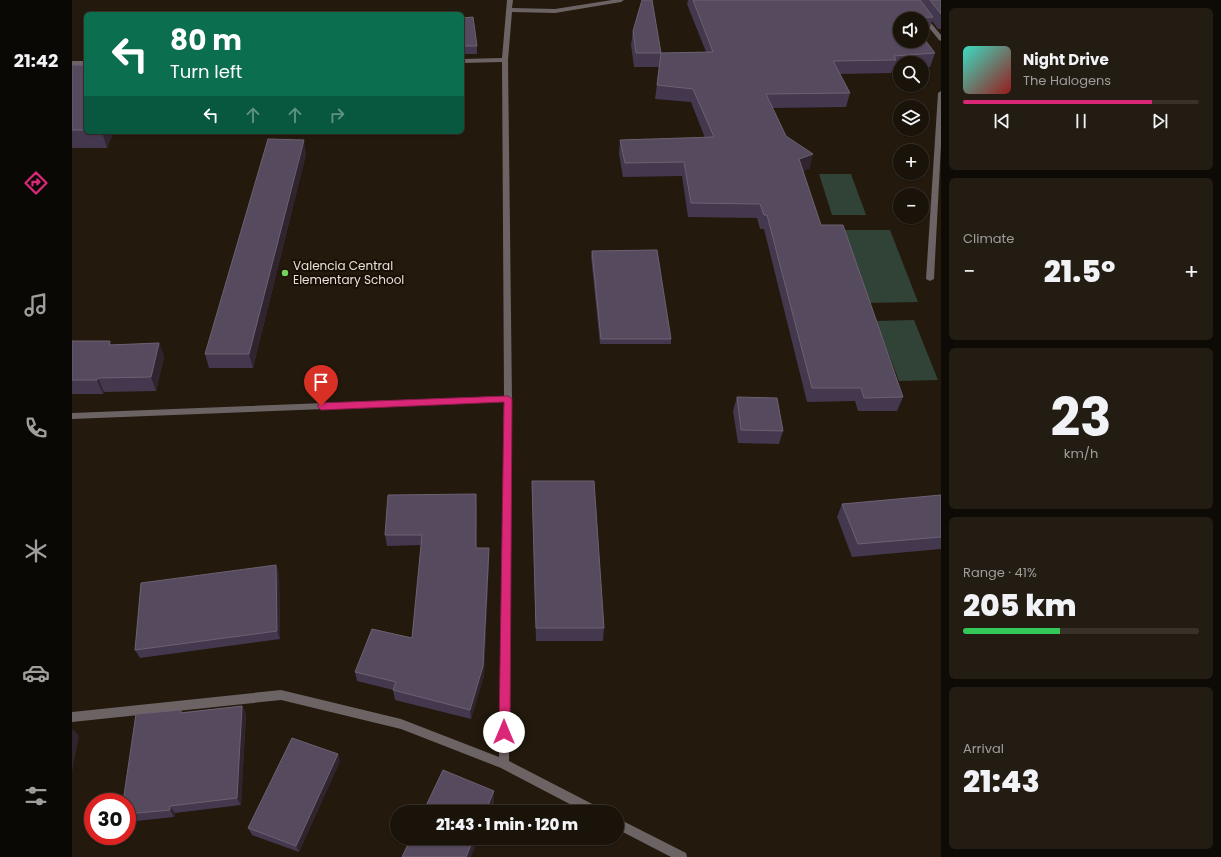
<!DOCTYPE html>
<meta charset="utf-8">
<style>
:root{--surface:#1a130a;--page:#231c13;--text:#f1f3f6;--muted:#9f9e9c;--line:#38322b;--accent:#db2777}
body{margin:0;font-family:Poppins,sans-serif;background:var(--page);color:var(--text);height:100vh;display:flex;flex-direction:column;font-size:15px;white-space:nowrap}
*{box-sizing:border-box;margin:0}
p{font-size:13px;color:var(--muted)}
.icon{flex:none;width:22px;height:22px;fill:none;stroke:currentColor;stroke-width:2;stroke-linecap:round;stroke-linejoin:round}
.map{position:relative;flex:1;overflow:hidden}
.drawer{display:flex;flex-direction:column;gap:8px;padding:8px;background:#0e0a06;width:280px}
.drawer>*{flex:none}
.hud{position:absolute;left:12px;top:12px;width:380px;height:122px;border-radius:6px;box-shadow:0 1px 3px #0004,0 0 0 1px var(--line);background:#0b6e4f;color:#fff;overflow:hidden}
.controls{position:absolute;left:821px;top:12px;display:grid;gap:8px}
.controls a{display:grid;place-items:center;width:36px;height:36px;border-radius:50%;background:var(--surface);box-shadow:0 1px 3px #0004,0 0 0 1px var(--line);font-size:20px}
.speed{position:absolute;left:12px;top:793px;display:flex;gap:8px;font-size:20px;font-weight:700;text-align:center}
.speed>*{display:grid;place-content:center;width:52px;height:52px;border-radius:50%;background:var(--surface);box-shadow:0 1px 3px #0004,0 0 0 1px var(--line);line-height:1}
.speed .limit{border:6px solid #d22;background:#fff;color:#111}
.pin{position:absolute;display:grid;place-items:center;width:34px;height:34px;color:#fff;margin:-41px -17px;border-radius:50% 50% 50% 0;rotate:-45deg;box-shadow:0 0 4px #0007}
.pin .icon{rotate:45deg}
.me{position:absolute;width:44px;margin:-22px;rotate:0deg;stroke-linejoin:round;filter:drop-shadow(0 0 3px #0008)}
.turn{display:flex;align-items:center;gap:14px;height:84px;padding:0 20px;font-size:18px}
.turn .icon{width:52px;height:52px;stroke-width:2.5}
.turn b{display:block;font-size:28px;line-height:34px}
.lanes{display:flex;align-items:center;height:38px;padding:0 20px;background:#0003;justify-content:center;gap:20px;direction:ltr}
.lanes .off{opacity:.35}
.big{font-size:30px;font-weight:800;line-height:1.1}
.drawer .card{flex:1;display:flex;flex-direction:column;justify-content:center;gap:6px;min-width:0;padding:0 14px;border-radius:6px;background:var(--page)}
.drawer .dial{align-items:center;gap:0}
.dial b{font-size:52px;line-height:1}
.song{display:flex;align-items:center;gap:12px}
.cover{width:48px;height:48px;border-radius:6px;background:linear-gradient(135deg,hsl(170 70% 55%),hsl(0 70% 35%))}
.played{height:4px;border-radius:2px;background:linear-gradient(90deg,var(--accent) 80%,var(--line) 80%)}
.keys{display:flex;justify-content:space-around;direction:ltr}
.heat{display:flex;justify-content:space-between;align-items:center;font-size:22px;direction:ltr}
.charge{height:6px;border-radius:3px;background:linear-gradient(90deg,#34c759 41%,var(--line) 0)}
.trip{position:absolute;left:318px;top:805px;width:234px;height:40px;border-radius:20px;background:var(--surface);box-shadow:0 1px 3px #0004,0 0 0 1px var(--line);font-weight:800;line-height:40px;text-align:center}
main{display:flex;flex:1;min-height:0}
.tab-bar{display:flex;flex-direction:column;width:72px;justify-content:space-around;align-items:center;background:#0a0804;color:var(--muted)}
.tab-bar .icon{width:28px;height:28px}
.tab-bar .current{color:var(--accent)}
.tab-bar b{font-size:18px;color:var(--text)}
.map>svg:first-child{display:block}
</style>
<main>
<nav class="tab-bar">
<b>21:42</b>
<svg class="icon current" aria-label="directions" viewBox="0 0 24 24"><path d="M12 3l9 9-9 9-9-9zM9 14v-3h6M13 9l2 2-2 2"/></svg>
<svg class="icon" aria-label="music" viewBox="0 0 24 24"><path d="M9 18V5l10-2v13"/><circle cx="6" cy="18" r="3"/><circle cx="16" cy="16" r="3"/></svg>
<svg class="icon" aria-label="phone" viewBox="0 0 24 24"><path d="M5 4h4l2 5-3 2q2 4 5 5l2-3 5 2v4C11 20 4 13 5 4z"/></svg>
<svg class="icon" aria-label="climate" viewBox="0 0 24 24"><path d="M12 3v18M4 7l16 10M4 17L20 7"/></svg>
<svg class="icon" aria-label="car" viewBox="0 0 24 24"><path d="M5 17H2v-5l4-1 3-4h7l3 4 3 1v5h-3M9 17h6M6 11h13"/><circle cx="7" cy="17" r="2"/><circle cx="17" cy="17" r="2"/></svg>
<svg class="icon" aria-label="filters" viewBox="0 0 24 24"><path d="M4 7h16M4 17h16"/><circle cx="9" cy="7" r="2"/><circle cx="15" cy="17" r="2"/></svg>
</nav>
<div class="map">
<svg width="869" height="857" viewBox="0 0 869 857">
<rect width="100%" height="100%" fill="#23190d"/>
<path fill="#314337" d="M747,174H779L794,215H760Z
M767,230H818L846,302L792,303Z
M842,320L866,380L827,381L804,321Z"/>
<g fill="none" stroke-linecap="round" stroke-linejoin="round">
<path fill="#6c6364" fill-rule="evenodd" d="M852,16L854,17L869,35V41L867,40L850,19V17Z
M869,91V145L862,279L858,281L854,279L866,93Z"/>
<path fill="#6c6364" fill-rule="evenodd" d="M435,0H441L440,8L483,9L540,0H552L549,2L483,13L440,12L436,60L440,399L437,761L528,808L529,812H513L429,768L329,729L209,700L0,722V712L209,690L329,719L427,757L432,402L0,419V413L432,396L430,62L390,63V59L430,58Z
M0,61H14V65H0Z
M545,818L614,853L615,857H599L545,829Z"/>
</g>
<path fill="#44384f" d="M616,0H869V29H866L860,21L857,30H850V19H828L863,53L858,67H850V63H828V69H821L819,73L768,74L778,93L774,107L700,108L714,136L738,168L731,171L749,225L831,397L825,411H786L783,401L735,402L692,229H688L685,218L616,217L610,176L551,177L547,154L548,140L633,138L619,102L583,99L589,53L634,52L615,4Z
M390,18L405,46V54H390Z
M561,31L589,53L587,67H562L559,45Z
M0,65H14V132H105V133H41L35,148H0Z
M234,154L181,368H137L133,354Z
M520,251L599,339V344H528L519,256Z
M0,341H38L39,345L87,343L92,357L84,391L32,392L31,394H0Z
M665,397L711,431L707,444L666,443L661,411Z
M460,481L532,628L531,641H464L460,495Z
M404,494V548L417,559L412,675L399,719L323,700L321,690L285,681L283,672L340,638L349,545L315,546L313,535Z
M869,495V549L780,557L765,517L770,504Z
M204,565L207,574L208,639L68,658L63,650Z
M170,706L174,714L169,805L103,813L102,817L55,822V802L110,712Z
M268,761L227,852L180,835L176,828Z"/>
<path fill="#30242f" d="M30,132H41V133L35,148Z
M232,140L234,154L181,368L177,354Z
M741,154L738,168L724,173L727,159Z
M87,343L92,357L84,391L79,377Z
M26,378L32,392L31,394L25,380Z
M404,494L405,505L404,559Z
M417,548V559L412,675L399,719L398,710Z
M204,565L207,574L208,639L205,631Z
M170,706L174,714L169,805L165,798Z
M1,729L7,736L0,772V732Z
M266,754L268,761L227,852L224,846Z
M422,791V802L418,812H413Z
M98,806L103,813L102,817L98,810Z
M402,838H407L399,857H394Z"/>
<path fill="#564a5e" stroke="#6c6171" d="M570,0H580L589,53H564L561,31Z
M621,0H848L861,17L837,18L838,19H828V41H850V36L863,53L822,56L824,60L761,61L778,93L694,94L714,136L741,154L727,159L749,225H771L831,397L792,398L789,388H740L695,215H692L688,204L619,203L612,162L553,163L548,140L642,137L621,89L585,85L589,53L641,52Z
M858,0H869V14Z
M401,17L405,46H390V18Z
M0,65H14V130H0Z
M196,139L232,140L177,354H133Z
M585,250L599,339H529L520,251Z
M0,341H38L37,345L87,343L79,377L26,378L25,380H0Z
M665,397L705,398L711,431L669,430Z
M460,481H522L532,628H464Z
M404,494V548H417L411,666L398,710L321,690L324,682L283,672L300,629L340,638L350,535H313L316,495Z
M869,495V537L786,544L770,504Z
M204,565L205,631L63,650L69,583Z
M170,706L165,798L98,806V810L55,814V802H51L64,714L109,710V713Z
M220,738L266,754L224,846L176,828Z
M371,770L422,791L413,812H351Z
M339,838H402L394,857H330Z"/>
<path fill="#db2777" stroke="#8e194d" d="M436,396L440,399L438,732L436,736L432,737L428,736L427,732L432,402L249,410L245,406L249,403Z"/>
<circle fill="#73d25c" stroke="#191005" stroke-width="1.5" cx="213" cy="273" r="4"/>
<g text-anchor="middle" stroke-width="4" stroke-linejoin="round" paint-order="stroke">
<g font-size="12" fill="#e7e0d8" stroke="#191005" text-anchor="start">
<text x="221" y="270">Valencia Central<tspan x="221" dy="14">Elementary School</tspan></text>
</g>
</g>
</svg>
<div class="controls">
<a><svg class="icon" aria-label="sound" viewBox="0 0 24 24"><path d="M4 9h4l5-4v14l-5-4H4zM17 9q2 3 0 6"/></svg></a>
<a><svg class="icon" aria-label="search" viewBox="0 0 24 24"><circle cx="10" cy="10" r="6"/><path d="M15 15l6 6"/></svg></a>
<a><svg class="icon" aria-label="layers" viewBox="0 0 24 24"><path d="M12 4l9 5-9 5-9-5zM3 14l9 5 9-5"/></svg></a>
<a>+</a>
<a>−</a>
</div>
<div class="speed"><div class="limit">30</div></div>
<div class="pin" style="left:249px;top:406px;background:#d93025"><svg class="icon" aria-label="arrive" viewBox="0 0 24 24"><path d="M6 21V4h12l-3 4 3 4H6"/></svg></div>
<svg class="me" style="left:432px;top:732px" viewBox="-20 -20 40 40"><circle r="19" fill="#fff"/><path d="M0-13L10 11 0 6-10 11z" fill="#db2777"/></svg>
<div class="trip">21:43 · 1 min · 120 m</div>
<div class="hud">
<div class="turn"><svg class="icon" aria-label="left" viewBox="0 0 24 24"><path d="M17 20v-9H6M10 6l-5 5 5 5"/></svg><div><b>80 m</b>Turn left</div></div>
<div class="lanes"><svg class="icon" aria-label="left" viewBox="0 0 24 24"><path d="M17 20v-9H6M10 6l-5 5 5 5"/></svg><svg class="icon off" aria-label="ahead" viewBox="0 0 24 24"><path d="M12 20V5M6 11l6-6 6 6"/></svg><svg class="icon off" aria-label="ahead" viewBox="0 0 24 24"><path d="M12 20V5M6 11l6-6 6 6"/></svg><svg class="icon off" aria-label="right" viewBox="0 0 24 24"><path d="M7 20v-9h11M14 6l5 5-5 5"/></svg></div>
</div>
</div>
<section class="drawer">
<div class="card">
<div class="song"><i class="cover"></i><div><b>Night Drive</b><p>The Halogens</p></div></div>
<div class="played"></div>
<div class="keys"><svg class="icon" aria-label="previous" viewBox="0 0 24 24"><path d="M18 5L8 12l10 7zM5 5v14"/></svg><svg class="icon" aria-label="pause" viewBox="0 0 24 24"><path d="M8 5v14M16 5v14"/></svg><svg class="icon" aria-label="next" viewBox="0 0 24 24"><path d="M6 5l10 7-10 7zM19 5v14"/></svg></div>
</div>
<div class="card"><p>Climate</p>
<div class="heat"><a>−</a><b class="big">21.5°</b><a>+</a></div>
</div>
<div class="card dial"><b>23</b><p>km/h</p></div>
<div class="card"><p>Range · 41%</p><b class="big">205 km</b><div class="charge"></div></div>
<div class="card"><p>Arrival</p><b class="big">21:43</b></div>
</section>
</main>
